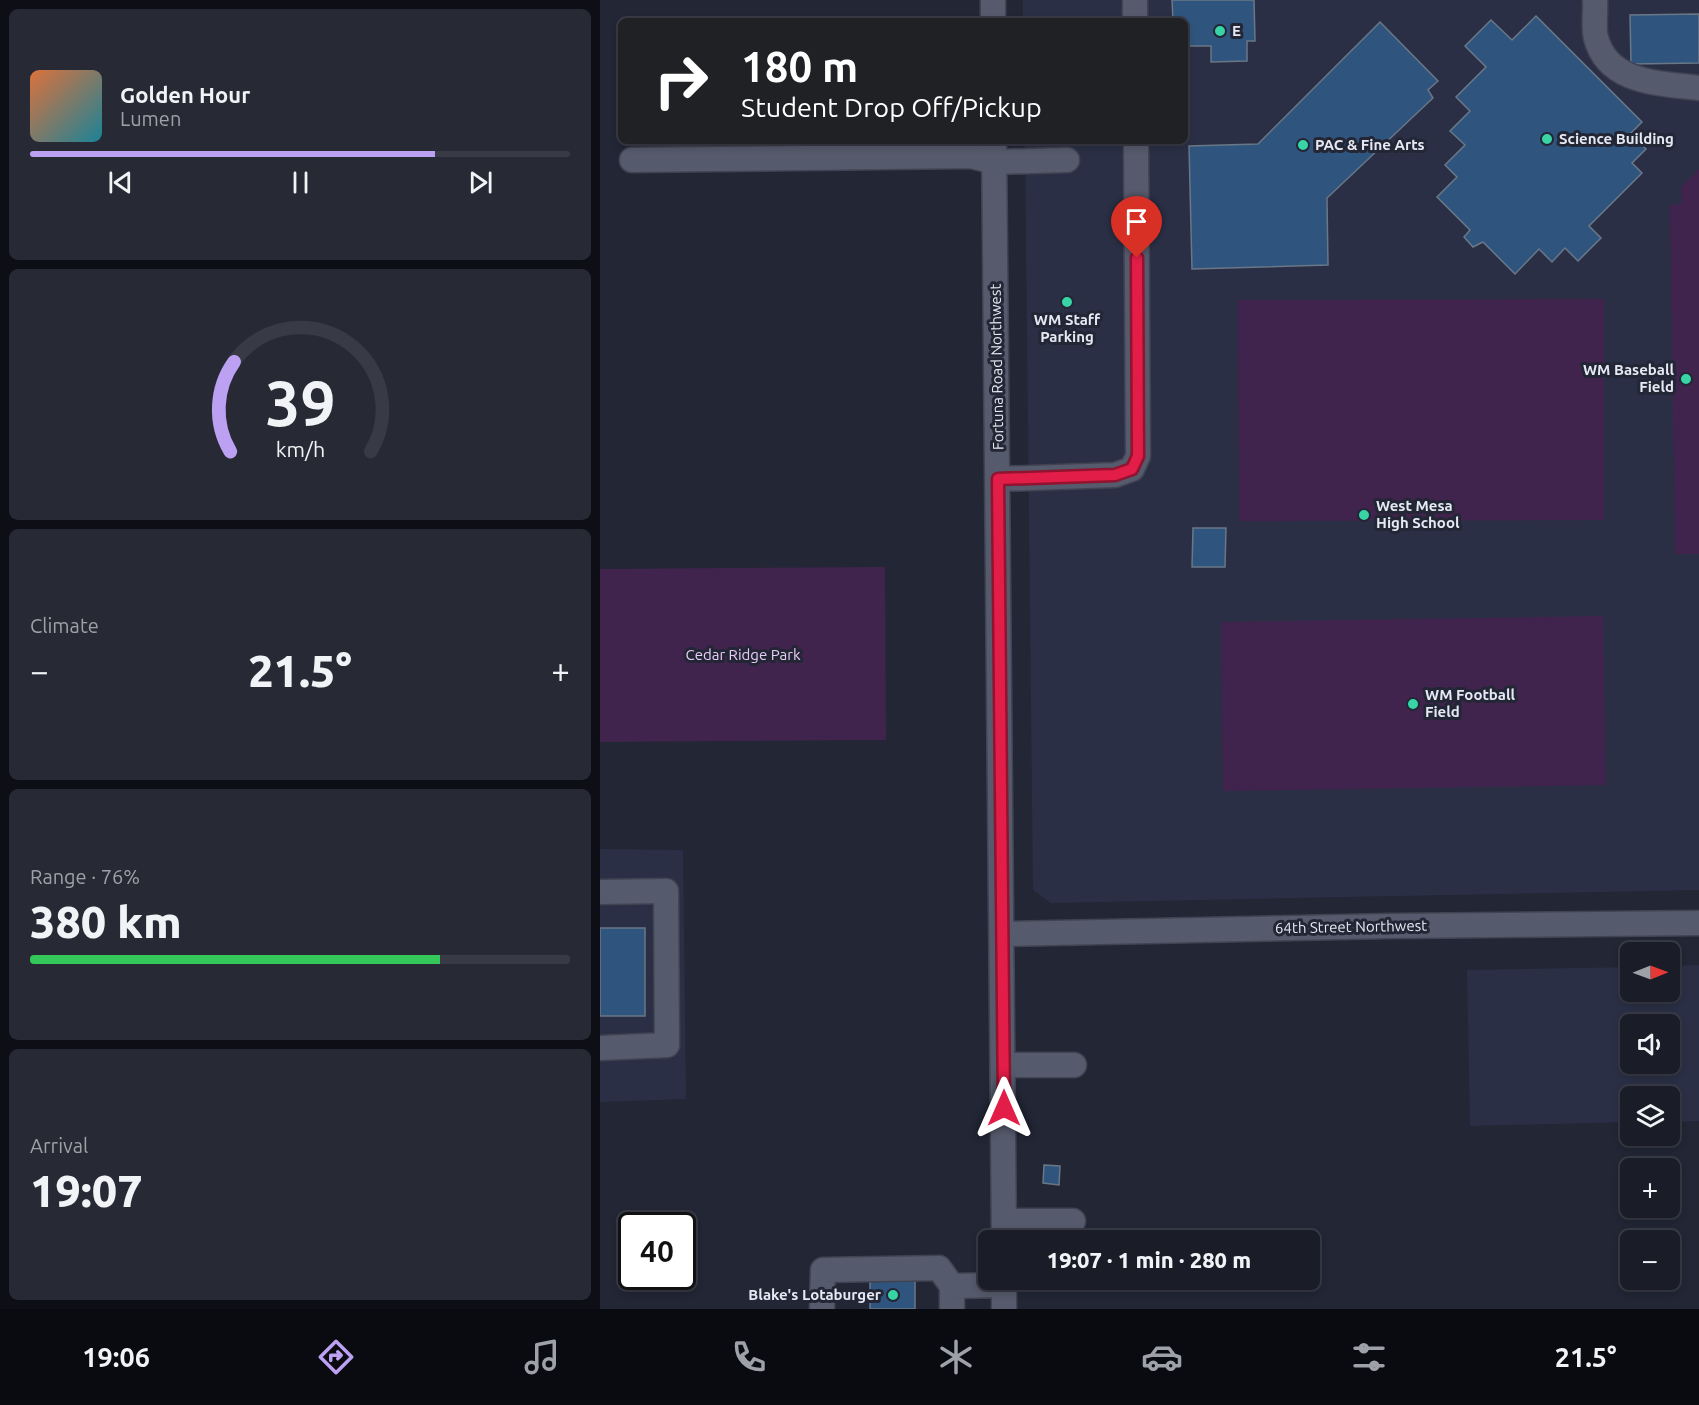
<!DOCTYPE html>
<meta charset="utf-8">
<style>
:root{--surface:#1a1c28;--page:#272934;--text:#f1f3f6;--muted:#9fa1a8;--line:#383a45;--accent:#bca0f2}
body{margin:0;font-family:Ubuntu,sans-serif;background:var(--page);color:var(--text);height:100vh;display:flex;flex-direction:column;font-size:22px;white-space:nowrap}
*{box-sizing:border-box;margin:0}
p{font-size:20px;color:var(--muted)}
.icon{flex:none;width:33px;height:33px;fill:none;stroke:currentColor;stroke-width:2;stroke-linecap:round;stroke-linejoin:round}
.map{position:relative;flex:1;overflow:hidden}
.sheet{display:flex;flex-direction:column;gap:9px;padding:9px;background:#0e0f16;width:600px}
.sheet>*{flex:none}
.hud{position:absolute;left:18px;top:18px;width:570px;height:126px;border-radius:9px;box-shadow:0 3px 9px #0003,0 0 0 2px var(--line);background:#202124;color:#fff;overflow:hidden}
.needle{width:39px;rotate:89deg}
.buttons{position:absolute;left:1020px;top:942px;display:grid;gap:12px}
.buttons a{display:grid;place-items:center;width:60px;height:60px;border-radius:9px;background:var(--surface);box-shadow:0 3px 9px #0003,0 0 0 2px var(--line);font-size:30px}
.speed{position:absolute;left:18px;top:1212px;display:flex;gap:12px;font-size:30px;font-weight:700;text-align:center}
.speed>*{display:grid;place-content:center;width:78px;height:78px;border-radius:50%;background:var(--surface);box-shadow:0 3px 9px #0003,0 0 0 2px var(--line);line-height:1}
.speed .limit{border:3px solid #111;border-radius:9px;background:#fff;color:#111}
.pin{position:absolute;display:grid;place-items:center;width:51px;height:51px;color:#fff;margin:-62px -26px;border-radius:50% 50% 50% 0;rotate:-45deg;box-shadow:0 0 6px #0007}
.pin .icon{rotate:45deg}
.me{position:absolute;width:66px;margin:-33px;rotate:0deg;stroke-linejoin:round;filter:drop-shadow(0 0 4px #0008)}
.turn{display:flex;align-items:center;gap:21px;height:126px;padding:0 24px;font-size:27px}
.turn .icon{width:78px;height:78px;stroke-width:2.5}
.turn b{display:block;font-size:42px;line-height:51px}
.big{font-size:45px;font-weight:800;line-height:1.1}
.sheet .tile{flex:1;display:flex;flex-direction:column;justify-content:center;gap:9px;min-width:0;padding:0 21px;border-radius:9px;background:var(--page)}
.sheet .dial{align-items:center;gap:0}
.dial svg{height:156px;overflow:visible;fill:none;stroke:var(--line);stroke-width:7;stroke-linecap:round;text-anchor:middle}
.dial text{fill:var(--text);stroke:none}
.song{display:flex;align-items:center;gap:18px}
.cover{width:72px;height:72px;border-radius:9px;background:linear-gradient(135deg,hsl(20 70% 55%),hsl(190 70% 35%))}
.played{height:6px;border-radius:3px;background:linear-gradient(90deg,var(--accent) 75%,var(--line) 75%)}
.keys{display:flex;justify-content:space-around;direction:ltr}
.heat{display:flex;justify-content:space-between;align-items:center;font-size:33px;direction:ltr}
.charge{height:9px;border-radius:4px;background:linear-gradient(90deg,#34c759 76%,var(--line) 0)}
.trip{position:absolute;left:378px;top:1230px;width:342px;height:60px;border-radius:9px;background:var(--surface);box-shadow:0 3px 9px #0003,0 0 0 2px var(--line);font-weight:800;line-height:60px;text-align:center}
.dock{display:flex;height:96px;justify-content:space-around;align-items:center;background:#0a0b10;color:var(--muted)}
.dock .icon{width:42px;height:42px}
.dock .active{color:var(--accent)}
.dock b{font-size:27px;color:var(--text)}
main{display:flex;flex:1;min-height:0}
.map>svg:first-child{display:block}
</style>
<main>
<section class="sheet">
<div class="tile">
<div class="song"><i class="cover"></i><div><b>Golden Hour</b><p>Lumen</p></div></div>
<div class="played"></div>
<div class="keys"><svg class="icon" aria-label="previous" viewBox="0 0 24 24"><path d="M18 5L8 12l10 7zM5 5v14"/></svg><svg class="icon" aria-label="pause" viewBox="0 0 24 24"><path d="M8 5v14M16 5v14"/></svg><svg class="icon" aria-label="next" viewBox="0 0 24 24"><path d="M6 5l10 7-10 7zM19 5v14"/></svg></div>
</div>
<div class="tile dial"><svg viewBox="0 0 100 80">
<path d="M14 69A42 42 0 1 1 86 69"/>
<path d="M14 69A42 42 0 0 1 16 23" stroke="#bca0f2"/>
<text x="50" y="56" font-size="32" font-weight="700">39</text>
<text x="50" y="72" font-size="11">km/h</text>
</svg></div>
<div class="tile"><p>Climate</p>
<div class="heat"><a>−</a><b class="big">21.5°</b><a>+</a></div>
</div>
<div class="tile"><p>Range · 76%</p><b class="big">380 km</b><div class="charge"></div></div>
<div class="tile"><p>Arrival</p><b class="big">19:07</b></div>
</section>
<div class="map">
<svg width="1099" height="1309" viewBox="0 0 1099 1309">
<rect width="100%" height="100%" fill="#222635"/>
<path fill="#2a2f45" fill-rule="evenodd" d="M423,0H1099V890L451,903L433,890L425,141H585V21H423Z
M0,849L83,850L86,1099L0,1102Z
M1099,965V1121L1070,1122V1096H1030V1122L870,1126L867,970L1030,967V992H1070V966ZM1030,1024H1070V1064H1030Z"/>
<path fill="#41244d" d="M1099,169V554H1075L1070,205L1082,204L1081,187Z
M1004,299V520L639,521L638,300Z
M285,567L286,740L0,742V569Z
M1003,616L1006,785L623,791L621,622Z"/>
<path fill="#2f557e" stroke="#697787" stroke-width="1.5" d="M572,0H654L655,41H647V61L611,62V46H585V21H573Z
M1099,14V63L1031,64L1030,15Z
M936,16L1042,122L1030,134L1046,149L1032,163L1042,173L989,226L1001,238L978,261L965,248L952,262L939,249L915,274L883,242L873,247L864,237L870,230L837,197L857,177L845,165L865,145L850,131L870,111L856,97L886,67L865,46L891,20L912,40Z
M780,22L838,81L828,90L833,98L727,198L728,265L592,269L589,146L658,144Z
M593,528H626L625,567H592Z
M0,928H45V1016H0Z
M444,1165L460,1166L459,1185L443,1183Z
M270,1281H315V1309H270Z"/>
<g fill="none" stroke-linecap="round" stroke-linejoin="round">
<g stroke="#404351" stroke-width="27">
<path id="minor" d="M393,0V21
M535,0V21
M995,0C996,12 993,27 996,38C1008,84 1060,83 1099,88
M394,141L404,1240
M32,160L371,156L395,162L467,160
M398,479L515,475L532,469L538,456L536,141
M0,892L66,891L67,1045L0,1048
M402,934L790,926L1099,923
M403,1065H474
M404,1221H473
M404,1280V1309
M352,1286L404,1285
M222,1309L223,1270L339,1268L352,1286V1309"/>
</g>
<use href="#minor" stroke="#555a6c" stroke-width="24"/>
</g>
<g fill="none" stroke-linecap="round" stroke-linejoin="round">
<g stroke="#92132f" stroke-width="15">
<path id="route" d="M404,1108L398,479L515,475L532,469L538,456L537,258"/>
</g>
<use href="#route" stroke="#e11d48" stroke-width="10"/>
</g>
<g fill="#38d4a6" stroke="#222635" stroke-width="2">
<circle cx="620" cy="31" r="6"/>
<circle cx="947" cy="139" r="6"/>
<circle cx="703" cy="145" r="6"/>
<circle cx="467" cy="302" r="6"/>
<circle cx="1086" cy="379" r="6"/>
<circle cx="764" cy="515" r="6"/>
<circle cx="813" cy="704" r="6"/>
<circle cx="293" cy="1295" r="6"/>
</g>
<g text-anchor="middle" stroke-width="6" stroke-linejoin="round" paint-order="stroke">
<g font-size="15" font-weight="bold" fill="#e6e9f4" stroke="#222635" text-anchor="start">
<text x="632" y="36">E</text>
<text x="959" y="144">Science Building</text>
<text x="715" y="150">PAC &amp; Fine Arts</text>
<text x="467" y="325" text-anchor="middle">WM Staff<tspan x="467" dy="17">Parking</tspan></text>
<text x="1074" y="375" text-anchor="end">WM Baseball<tspan x="1074" dy="17">Field</tspan></text>
<text x="776" y="511">West Mesa<tspan x="776" dy="17">High School</tspan></text>
<text x="825" y="700">WM Football<tspan x="825" dy="17">Field</tspan></text>
<text x="281" y="1300" text-anchor="end">Blake's Lotaburger</text>
</g>
<g font-size="15" fill="#e6e9f4" stroke="#222635">
<text transform="translate(397 367) rotate(-91)" y="5">Fortuna Road Northwest</text>
<text transform="translate(751 927) rotate(-1)" y="5">64th Street Northwest</text>
</g>
<g font-size="15" fill="#eaccf8" stroke="#222635">
<text x="143" y="660">Cedar Ridge Park</text>
</g>
</g>
</svg>
<div class="buttons">
<a><svg class="needle" viewBox="-14 -14 28 28"><path d="M0-13l5 13h-10z" fill="#e53935"/><path d="M0 13l5-13h-10z" fill="#9fa1a8"/></svg></a>
<a><svg class="icon" aria-label="sound" viewBox="0 0 24 24"><path d="M4 9h4l5-4v14l-5-4H4zM17 9q2 3 0 6"/></svg></a>
<a><svg class="icon" aria-label="layers" viewBox="0 0 24 24"><path d="M12 4l9 5-9 5-9-5zM3 14l9 5 9-5"/></svg></a>
<a>+</a>
<a>−</a>
</div>
<div class="speed"><div class="limit">40</div></div>
<div class="pin" style="left:537px;top:258px;background:#d93025"><svg class="icon" aria-label="arrive" viewBox="0 0 24 24"><path d="M6 21V4h12l-3 4 3 4H6"/></svg></div>
<svg class="me" style="left:404px;top:1108px" viewBox="-20 -20 40 40"><path d="M0-17L14 15 0 8-14 15z" fill="#e11d48" stroke="#fff" stroke-width="4"/></svg>
<div class="trip">19:07 · 1 min · 280 m</div>
<div class="hud">
<div class="turn"><svg class="icon" aria-label="right" viewBox="0 0 24 24"><path d="M7 20v-9h11M14 6l5 5-5 5"/></svg><div><b>180 m</b>Student Drop Off/Pickup</div></div>
</div>
</div>
</main>
<nav class="dock">
<b>19:06</b>
<svg class="icon active" aria-label="directions" viewBox="0 0 24 24"><path d="M12 3l9 9-9 9-9-9zM9 14v-3h6M13 9l2 2-2 2"/></svg>
<svg class="icon" aria-label="music" viewBox="0 0 24 24"><path d="M9 18V5l10-2v13"/><circle cx="6" cy="18" r="3"/><circle cx="16" cy="16" r="3"/></svg>
<svg class="icon" aria-label="phone" viewBox="0 0 24 24"><path d="M5 4h4l2 5-3 2q2 4 5 5l2-3 5 2v4C11 20 4 13 5 4z"/></svg>
<svg class="icon" aria-label="climate" viewBox="0 0 24 24"><path d="M12 3v18M4 7l16 10M4 17L20 7"/></svg>
<svg class="icon" aria-label="car" viewBox="0 0 24 24"><path d="M5 17H2v-5l4-1 3-4h7l3 4 3 1v5h-3M9 17h6M6 11h13"/><circle cx="7" cy="17" r="2"/><circle cx="17" cy="17" r="2"/></svg>
<svg class="icon" aria-label="filters" viewBox="0 0 24 24"><path d="M4 7h16M4 17h16"/><circle cx="9" cy="7" r="2"/><circle cx="15" cy="17" r="2"/></svg>
<b>21.5°</b>
</nav>
